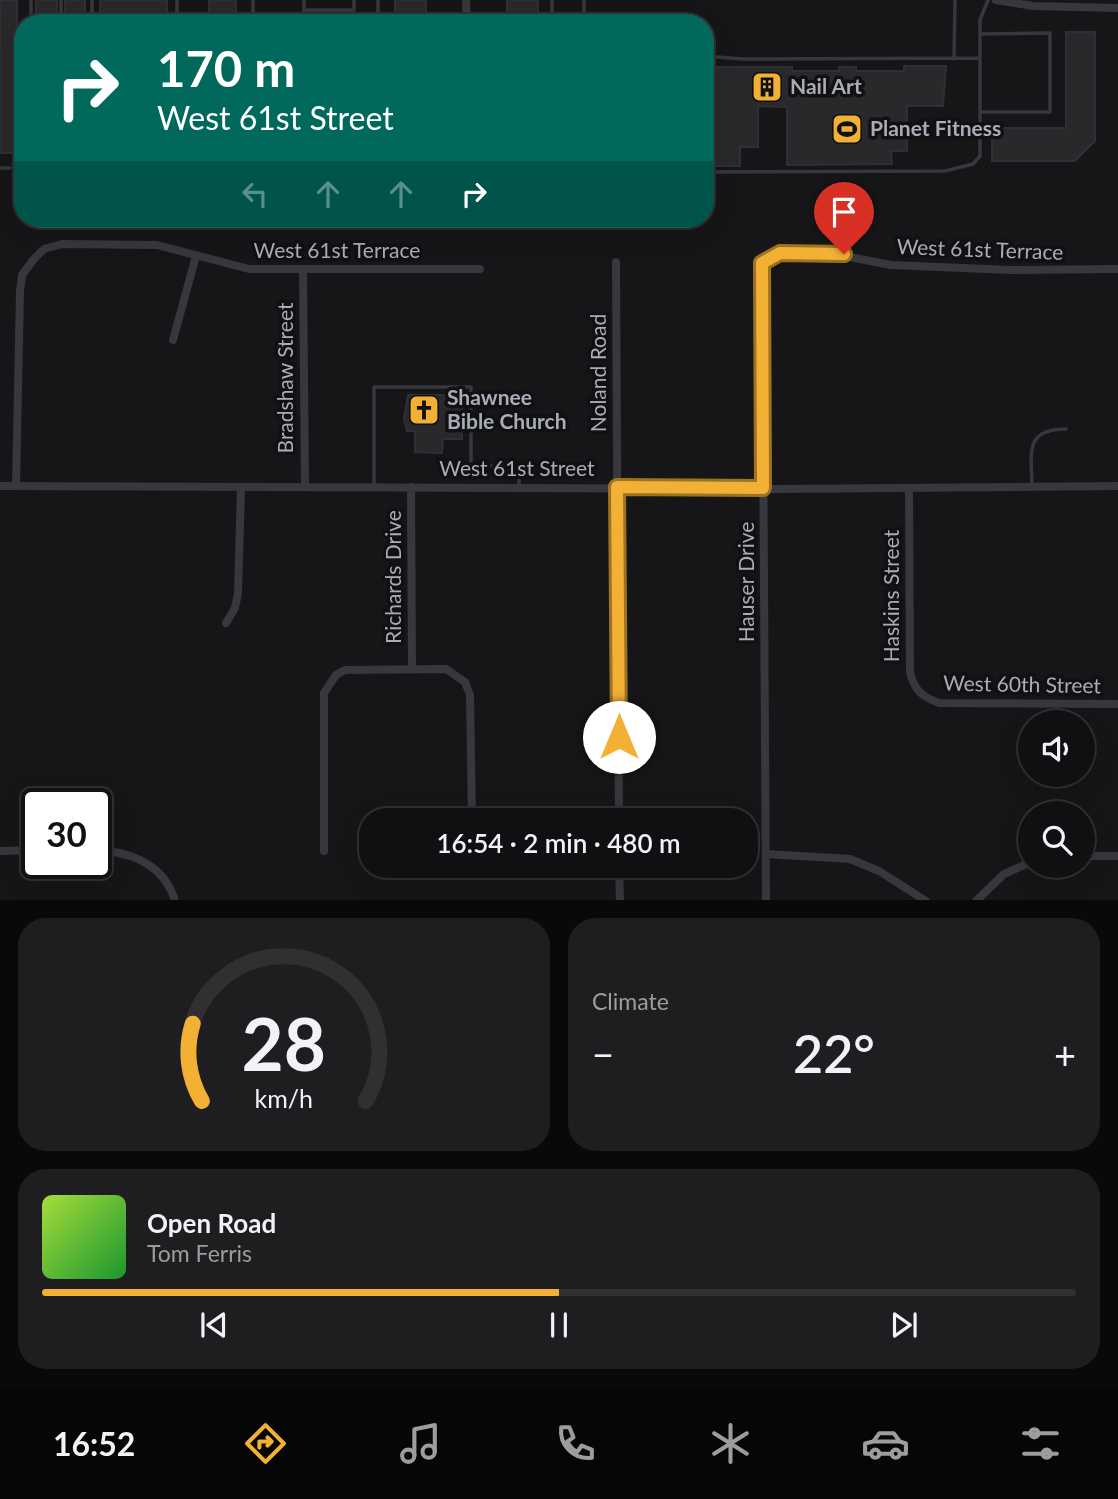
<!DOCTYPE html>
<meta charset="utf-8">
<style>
:root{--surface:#101012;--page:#1e1e20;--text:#f1f3f6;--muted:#9c9d9f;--line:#303032;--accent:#f2b134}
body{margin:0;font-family:Lato,sans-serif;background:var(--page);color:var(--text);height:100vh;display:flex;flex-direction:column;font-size:26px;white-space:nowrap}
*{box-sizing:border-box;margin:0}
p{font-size:23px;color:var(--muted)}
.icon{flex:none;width:38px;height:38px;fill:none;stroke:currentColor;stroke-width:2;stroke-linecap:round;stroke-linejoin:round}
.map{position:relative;height:900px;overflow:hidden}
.panel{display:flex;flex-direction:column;gap:18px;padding:18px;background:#09090a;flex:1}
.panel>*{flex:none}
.hud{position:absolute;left:14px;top:14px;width:700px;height:214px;border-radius:28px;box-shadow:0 7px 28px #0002,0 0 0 2px var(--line);background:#00695c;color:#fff;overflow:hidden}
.controls{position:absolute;left:1018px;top:710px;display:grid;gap:14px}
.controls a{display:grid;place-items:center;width:77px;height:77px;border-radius:50%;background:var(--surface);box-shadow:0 7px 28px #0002,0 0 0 2px var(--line);font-size:35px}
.speed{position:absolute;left:21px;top:788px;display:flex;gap:14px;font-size:35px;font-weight:700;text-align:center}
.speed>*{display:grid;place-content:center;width:91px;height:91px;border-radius:50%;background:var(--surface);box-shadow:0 7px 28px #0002,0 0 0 2px var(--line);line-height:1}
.speed .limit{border:4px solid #111;border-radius:10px;background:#fff;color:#111}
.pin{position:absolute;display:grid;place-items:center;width:60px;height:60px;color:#fff;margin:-72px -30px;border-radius:50% 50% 50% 0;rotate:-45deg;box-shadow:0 0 7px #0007}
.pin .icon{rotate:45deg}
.me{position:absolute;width:77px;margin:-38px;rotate:0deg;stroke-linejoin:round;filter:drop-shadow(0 0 5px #0008)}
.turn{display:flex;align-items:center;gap:24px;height:147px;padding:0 28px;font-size:32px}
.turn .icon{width:91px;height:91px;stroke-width:2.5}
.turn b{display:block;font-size:49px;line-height:60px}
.lanes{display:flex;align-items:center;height:66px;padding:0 28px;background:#0003;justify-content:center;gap:35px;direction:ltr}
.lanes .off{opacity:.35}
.big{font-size:52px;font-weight:600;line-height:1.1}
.panel .card{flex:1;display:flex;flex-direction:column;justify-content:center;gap:10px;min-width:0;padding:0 24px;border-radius:28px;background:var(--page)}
.panel .dial{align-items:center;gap:0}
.dial svg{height:182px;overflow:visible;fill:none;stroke:var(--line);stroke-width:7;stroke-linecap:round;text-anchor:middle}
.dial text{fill:var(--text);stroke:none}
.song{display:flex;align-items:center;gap:21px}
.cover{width:84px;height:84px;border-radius:10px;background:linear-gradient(135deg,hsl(80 70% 55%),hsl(130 70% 35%))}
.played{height:7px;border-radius:4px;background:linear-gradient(90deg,var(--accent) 50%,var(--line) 50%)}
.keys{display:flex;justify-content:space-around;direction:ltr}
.heat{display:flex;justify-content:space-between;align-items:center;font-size:38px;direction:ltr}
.panel .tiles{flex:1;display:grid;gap:18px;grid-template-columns:1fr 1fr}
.card:last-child{grid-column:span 2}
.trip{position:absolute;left:359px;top:808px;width:399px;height:70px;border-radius:28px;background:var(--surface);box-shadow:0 7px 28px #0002,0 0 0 2px var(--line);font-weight:600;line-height:70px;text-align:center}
.tab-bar{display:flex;height:112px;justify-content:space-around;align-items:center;background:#060607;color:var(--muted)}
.tab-bar .icon{width:49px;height:49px}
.tab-bar .active{color:var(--accent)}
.tab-bar b{font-size:32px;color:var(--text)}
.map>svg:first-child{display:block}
</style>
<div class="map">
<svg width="1118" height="901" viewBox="0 0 1118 901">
<rect width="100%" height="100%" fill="#161618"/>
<path fill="#29292c" stroke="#303034" stroke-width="2" d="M0,0H17L18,153H0Z
M36,0H57V23H36Z
M65,0H85V23H65Z
M100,0H167V23H100Z
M209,0H236V23H209Z
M395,0H426V18H395Z
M507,0H538V23H507Z
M1066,32H1095V141L1075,161H992V128H1066Z
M904,66H946L943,106H907V151H891L892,164L787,165V107L758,106V147H740V166H705V71H716L715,67H792V71H839V67H856V71H904Z
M408,395H463L462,439H443L442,453L415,452V431H407L404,419Z"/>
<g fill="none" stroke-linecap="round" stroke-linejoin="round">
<path stroke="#37383d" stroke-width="3.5" d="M61,0V23
M92,0V23
M177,0V23
M253,0V21
M304,0V23
M552,0V23
M584,0V23
M304,10H354
M354,10V0
M304,17H353
M31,23V0
M378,23V0
M980,34L1050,33V112H980
M705,56L742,59L979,58
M954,59L955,0
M0,168H10
M705,172L945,171L973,164L980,156V20L988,0
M1032,484C1031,452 1025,429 1066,429
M374,487V387H471V466H519V486"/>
<path stroke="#37383d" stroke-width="8" d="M466,0L467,23
M996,0L1033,6L1118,8
M616,262L619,821
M303,269L305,487
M173,340L196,256
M0,486L776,489L1118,486
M16,486L20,291L22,275L34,259L44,249L62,244L157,245L249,269H480
M411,487L412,668
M909,488L910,672C914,690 922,697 939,703L1118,704
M226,623L235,608L238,593L241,487
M96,850C131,852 164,864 175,901
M0,851L37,850
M324,851V693L336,675L345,670L446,669L465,682L470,695L472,821
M766,854L850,859L879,871L926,901
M1083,856H1118
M472,866V867
M619,866L620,901
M766,901L762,263L781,253H829L891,265L1010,270L1118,269
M976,901L1004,874L1031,862"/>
</g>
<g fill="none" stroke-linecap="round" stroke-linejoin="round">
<g stroke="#9d7322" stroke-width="18">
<path id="route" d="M619,737L617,487L763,488L762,263L780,253L844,254"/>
</g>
<use href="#route" stroke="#f2b134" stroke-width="12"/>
</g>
<defs>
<g id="building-square" transform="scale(1.575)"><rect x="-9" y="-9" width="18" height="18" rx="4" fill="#f2b134" stroke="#111113"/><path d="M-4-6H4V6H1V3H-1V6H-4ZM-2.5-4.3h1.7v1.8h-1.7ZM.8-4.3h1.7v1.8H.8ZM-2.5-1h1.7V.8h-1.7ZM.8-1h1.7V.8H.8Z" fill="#111"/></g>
<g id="stadium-square" transform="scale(1.575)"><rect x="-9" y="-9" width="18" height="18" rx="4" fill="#f2b134" stroke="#111113"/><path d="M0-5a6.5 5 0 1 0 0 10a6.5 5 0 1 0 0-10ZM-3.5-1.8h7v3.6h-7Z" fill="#111"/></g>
<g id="church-square" transform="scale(1.575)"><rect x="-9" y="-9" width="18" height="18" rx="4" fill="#f2b134" stroke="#111113"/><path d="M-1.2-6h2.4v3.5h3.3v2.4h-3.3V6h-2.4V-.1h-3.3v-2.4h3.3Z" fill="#111"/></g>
</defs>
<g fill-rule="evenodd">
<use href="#building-square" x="767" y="87"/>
<use href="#stadium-square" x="847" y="129"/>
<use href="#church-square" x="424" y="410"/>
</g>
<g text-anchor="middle" stroke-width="7" stroke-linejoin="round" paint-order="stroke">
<g font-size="21" font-weight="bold" fill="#a8adb8" stroke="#111113" text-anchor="start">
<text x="790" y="94">Nail Art</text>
<text x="870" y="136">Planet Fitness</text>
<text x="447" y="405">Shawnee<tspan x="447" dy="24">Bible Church</tspan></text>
</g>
<g font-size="21" fill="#a8adb8" stroke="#111113">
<text transform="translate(980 250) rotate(2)" y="7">West 61st Terrace</text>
<text x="337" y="258">West 61st Terrace</text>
<text transform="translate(599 373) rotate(-90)" y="7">Noland Road</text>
<text transform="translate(286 378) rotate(-90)" y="7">Bradshaw Street</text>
<text x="517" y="476">West 61st Street</text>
<text transform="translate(394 577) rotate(-90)" y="7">Richards Drive</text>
<text transform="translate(747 582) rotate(-90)" y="7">Hauser Drive</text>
<text transform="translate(892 596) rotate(-90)" y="7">Haskins Street</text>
<text transform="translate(1022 685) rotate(1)" y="7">West 60th Street</text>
</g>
</g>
</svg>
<div class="controls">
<a><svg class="icon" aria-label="sound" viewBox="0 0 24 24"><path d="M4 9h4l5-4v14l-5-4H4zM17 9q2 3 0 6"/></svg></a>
<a><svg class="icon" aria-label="search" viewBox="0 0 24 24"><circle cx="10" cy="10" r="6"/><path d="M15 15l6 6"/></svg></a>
</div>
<div class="speed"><div class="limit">30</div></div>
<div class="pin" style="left:844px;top:254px;background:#d93025"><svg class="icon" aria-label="arrive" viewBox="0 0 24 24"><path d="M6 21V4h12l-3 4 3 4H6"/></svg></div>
<svg class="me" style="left:619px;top:737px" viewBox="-20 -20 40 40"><circle r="19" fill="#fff"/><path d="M0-13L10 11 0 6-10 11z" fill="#f2b134"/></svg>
<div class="trip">16:54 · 2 min · 480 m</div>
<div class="hud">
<div class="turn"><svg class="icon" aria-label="right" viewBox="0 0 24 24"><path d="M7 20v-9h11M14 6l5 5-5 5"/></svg><div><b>170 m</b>West 61st Street</div></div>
<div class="lanes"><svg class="icon off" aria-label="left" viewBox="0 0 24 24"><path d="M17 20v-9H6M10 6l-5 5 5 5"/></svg><svg class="icon off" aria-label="ahead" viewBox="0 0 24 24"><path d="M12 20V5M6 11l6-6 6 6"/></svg><svg class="icon off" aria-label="ahead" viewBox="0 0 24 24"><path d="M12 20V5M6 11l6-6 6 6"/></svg><svg class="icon" aria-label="right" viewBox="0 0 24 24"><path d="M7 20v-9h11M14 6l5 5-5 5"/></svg></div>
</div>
</div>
<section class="panel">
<div class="tiles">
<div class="card dial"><svg viewBox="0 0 100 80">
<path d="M14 69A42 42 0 1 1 86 69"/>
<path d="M14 69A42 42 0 0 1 10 35" stroke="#f2b134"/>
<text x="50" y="56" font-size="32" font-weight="700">28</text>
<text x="50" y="72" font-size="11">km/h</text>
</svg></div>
<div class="card"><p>Climate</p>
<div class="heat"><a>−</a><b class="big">22°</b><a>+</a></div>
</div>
<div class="card">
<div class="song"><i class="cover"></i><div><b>Open Road</b><p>Tom Ferris</p></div></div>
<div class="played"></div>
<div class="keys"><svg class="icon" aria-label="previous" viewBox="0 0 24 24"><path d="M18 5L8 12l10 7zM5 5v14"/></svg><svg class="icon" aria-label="pause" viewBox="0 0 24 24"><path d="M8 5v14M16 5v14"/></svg><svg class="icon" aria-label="next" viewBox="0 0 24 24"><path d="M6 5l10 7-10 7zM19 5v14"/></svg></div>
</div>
</div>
</section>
<nav class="tab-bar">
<b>16:52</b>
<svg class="icon active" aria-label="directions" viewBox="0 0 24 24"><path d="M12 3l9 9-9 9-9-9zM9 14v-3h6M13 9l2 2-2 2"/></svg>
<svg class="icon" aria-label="music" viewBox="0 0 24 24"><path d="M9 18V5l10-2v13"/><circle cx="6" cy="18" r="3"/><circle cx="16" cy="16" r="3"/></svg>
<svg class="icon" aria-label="phone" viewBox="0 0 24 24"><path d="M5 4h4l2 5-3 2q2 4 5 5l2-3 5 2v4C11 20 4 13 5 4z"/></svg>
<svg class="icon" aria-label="climate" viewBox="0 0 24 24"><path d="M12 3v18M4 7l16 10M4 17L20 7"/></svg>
<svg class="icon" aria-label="car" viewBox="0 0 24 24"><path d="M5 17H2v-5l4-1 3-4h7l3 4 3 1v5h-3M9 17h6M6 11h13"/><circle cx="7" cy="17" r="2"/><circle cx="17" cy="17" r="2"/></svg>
<svg class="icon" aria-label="filters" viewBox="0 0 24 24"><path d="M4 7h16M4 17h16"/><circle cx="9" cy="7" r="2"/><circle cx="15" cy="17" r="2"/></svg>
</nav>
